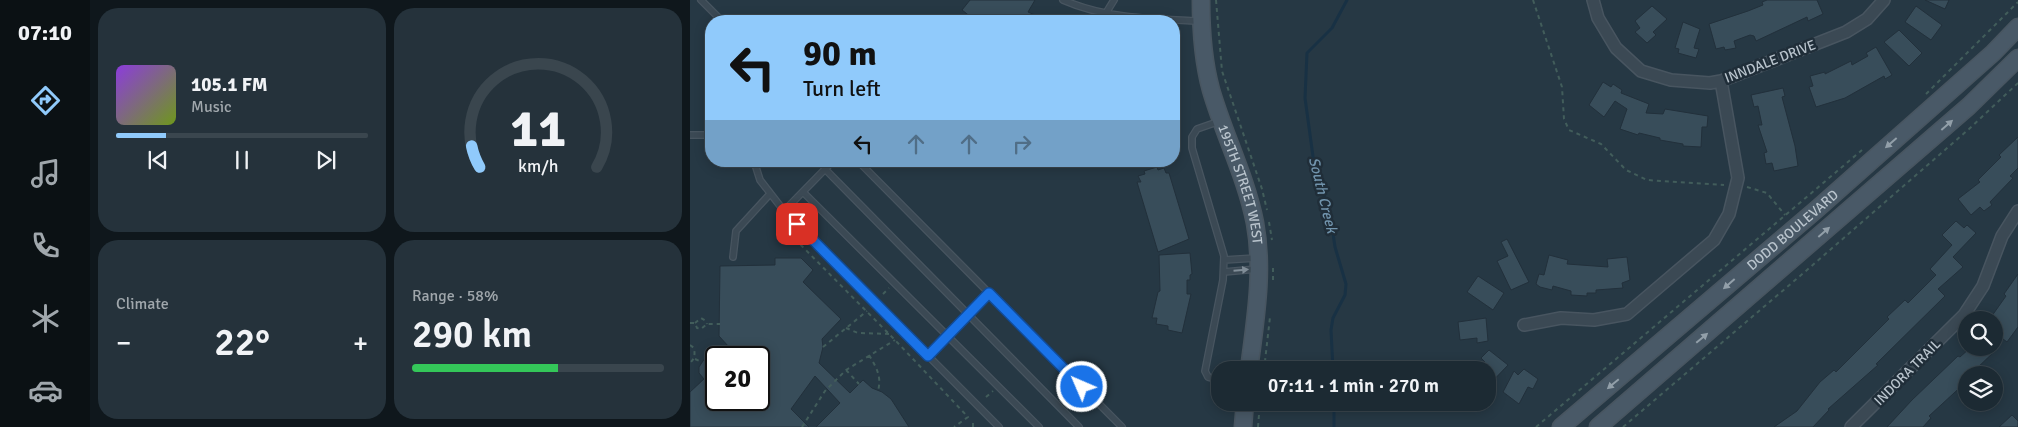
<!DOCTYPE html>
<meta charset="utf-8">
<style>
:root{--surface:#1c2a33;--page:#25323b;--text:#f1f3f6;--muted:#a0a7ac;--line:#3a464e;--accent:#90cafb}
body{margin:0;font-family:Signika,sans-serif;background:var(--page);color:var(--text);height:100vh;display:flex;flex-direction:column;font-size:19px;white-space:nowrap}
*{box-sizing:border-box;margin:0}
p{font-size:16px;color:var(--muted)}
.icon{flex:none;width:28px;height:28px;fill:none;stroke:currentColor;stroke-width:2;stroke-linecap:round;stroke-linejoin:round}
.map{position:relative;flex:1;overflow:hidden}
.details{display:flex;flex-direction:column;gap:8px;padding:8px;background:#0f171c;width:600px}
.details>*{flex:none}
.hud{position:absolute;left:15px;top:15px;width:475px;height:152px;border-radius:20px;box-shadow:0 2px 12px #0003,0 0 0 1px var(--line);background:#90cafb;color:#111;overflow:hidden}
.buttons{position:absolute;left:1268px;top:311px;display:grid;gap:10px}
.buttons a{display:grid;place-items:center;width:45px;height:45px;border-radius:50%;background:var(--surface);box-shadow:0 2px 12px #0003,0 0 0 1px var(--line);font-size:25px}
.speed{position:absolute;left:15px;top:346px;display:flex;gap:10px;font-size:25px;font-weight:700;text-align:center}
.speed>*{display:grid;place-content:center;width:65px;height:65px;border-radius:50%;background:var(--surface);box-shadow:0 2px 12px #0003,0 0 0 1px var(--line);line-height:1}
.speed .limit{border:2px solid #111;border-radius:8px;background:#fff;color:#111}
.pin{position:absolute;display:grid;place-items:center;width:42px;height:42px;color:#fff;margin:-21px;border-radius:10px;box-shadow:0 2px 8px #0006}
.me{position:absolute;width:55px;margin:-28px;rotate:315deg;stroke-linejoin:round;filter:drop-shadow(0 0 4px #0008)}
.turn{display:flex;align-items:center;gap:18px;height:105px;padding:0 15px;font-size:22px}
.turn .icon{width:65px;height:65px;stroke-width:2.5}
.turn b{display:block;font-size:35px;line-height:42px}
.lanes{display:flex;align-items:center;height:48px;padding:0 15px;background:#0003;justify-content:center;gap:25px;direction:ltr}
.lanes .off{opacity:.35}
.big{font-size:38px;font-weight:600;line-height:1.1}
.details .tile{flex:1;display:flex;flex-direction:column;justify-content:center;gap:8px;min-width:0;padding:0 18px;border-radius:20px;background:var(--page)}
.details .dial{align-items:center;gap:0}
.dial svg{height:130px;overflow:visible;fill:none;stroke:var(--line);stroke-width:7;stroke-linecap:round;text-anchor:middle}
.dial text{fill:var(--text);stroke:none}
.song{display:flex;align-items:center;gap:15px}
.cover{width:60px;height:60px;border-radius:8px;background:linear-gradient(135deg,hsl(270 70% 55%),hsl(80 70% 35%))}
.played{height:5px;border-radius:2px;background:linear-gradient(90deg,var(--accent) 20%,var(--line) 20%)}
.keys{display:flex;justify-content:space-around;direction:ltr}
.heat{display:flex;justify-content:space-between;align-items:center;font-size:28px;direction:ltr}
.charge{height:8px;border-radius:4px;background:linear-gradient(90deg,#34c759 58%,var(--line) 0)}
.details .tiles{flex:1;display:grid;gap:8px;grid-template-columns:repeat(2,1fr)}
.trip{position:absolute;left:521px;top:361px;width:285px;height:50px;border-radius:20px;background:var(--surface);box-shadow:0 2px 12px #0003,0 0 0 1px var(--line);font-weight:600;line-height:50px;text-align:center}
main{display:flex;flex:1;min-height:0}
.menu{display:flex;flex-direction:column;width:90px;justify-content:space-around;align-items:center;background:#0b1114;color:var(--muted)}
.menu .icon{width:35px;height:35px}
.menu .selected{color:var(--accent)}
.menu b{font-size:22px;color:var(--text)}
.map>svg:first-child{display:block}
</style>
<main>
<nav class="menu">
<b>07:10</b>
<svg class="icon selected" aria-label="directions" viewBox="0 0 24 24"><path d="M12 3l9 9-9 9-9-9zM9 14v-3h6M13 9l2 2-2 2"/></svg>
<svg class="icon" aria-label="music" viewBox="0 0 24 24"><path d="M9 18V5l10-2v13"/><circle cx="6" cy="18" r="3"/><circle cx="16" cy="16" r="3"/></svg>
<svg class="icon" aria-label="phone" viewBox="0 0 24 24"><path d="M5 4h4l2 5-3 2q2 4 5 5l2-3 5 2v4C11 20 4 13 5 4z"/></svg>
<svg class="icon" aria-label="climate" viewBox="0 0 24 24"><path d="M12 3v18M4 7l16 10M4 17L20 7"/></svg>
<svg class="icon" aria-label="car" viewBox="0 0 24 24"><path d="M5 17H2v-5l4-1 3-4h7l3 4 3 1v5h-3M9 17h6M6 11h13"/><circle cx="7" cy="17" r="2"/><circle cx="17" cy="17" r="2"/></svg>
</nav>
<section class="details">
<div class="tiles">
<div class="tile">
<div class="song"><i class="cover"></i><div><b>105.1 FM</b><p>Music</p></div></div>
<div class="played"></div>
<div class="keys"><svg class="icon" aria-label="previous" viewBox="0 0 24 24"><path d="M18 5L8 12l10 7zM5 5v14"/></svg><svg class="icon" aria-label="pause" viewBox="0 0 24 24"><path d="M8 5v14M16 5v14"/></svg><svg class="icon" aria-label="next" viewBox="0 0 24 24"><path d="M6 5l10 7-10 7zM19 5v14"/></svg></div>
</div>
<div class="tile dial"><svg viewBox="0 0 100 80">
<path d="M14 69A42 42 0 1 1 86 69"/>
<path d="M14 69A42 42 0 0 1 9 56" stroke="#90cafb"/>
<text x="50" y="56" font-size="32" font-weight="700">11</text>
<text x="50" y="72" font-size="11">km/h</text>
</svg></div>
<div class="tile"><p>Climate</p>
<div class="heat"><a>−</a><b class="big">22°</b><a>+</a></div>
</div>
<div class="tile"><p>Range · 58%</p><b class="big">290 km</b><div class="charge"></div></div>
</div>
</section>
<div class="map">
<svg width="1328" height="427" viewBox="0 0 1328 427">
<rect width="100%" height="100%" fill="#263844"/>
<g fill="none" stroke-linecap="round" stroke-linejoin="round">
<path stroke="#183144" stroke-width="3" d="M643,370L641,330L643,318L655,295L656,284L645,247L640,213L625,171L615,98L617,53L642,28L657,0
M644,402V427"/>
</g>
<path fill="#384d5a" stroke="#22303b" d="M280,0H345L338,12L359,21H286L272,10Z
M1077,0H1127L1133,14L1118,21L1117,17L1066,41L1064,36L1060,35L1044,41L1046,48L1035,50L1034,47L1026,49L1019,24L1058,11L1073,5L1072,2Z
M1235,0H1259L1255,9Z
M962,6L977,19L963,32L966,35L957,43L945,32L950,28L945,21Z
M1226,6L1252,25L1241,40L1215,22Z
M993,22L1010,29L1004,48L1009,49L1006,58L988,53L989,49L985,48Z
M1209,30L1232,53L1219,66L1194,42Z
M1186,47L1202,75L1195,79L1194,76L1155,98L1126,107L1119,87L1123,86L1120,76L1135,72V74L1161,61L1162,65L1178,56L1176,53Z
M913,82L921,87L923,84L932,90L931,93L959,104L956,113L973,114L975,109L1018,116L1017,127H1012L1011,147L993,146V144L970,140V138L949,133L948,135L930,129L937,109L925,101L914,117L899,105Z
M1093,88L1095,96L1092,97L1105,146L1108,166L1084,171L1082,163L1076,164L1074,153L1077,152L1068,125H1072L1068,106L1064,107L1061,95Z
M1328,137V168L1320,176L1323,178L1300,202L1302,205L1294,211L1290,207L1281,215L1268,199L1290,182L1288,180L1311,157L1309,155Z
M467,167L468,170L474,168L476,173H479L499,239L468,252L447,182H451L448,176L455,174L454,171Z
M1266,221L1274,228L1277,225L1286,233L1263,257L1273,267L1248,289L1255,296L1186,364L1188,365L1138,409L1139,410L1123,427H1084L1107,411L1130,382L1144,370L1146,372L1199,319L1197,317L1215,300L1218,303L1246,275L1240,269L1262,245L1252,235Z
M817,239L839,282L821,290L807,261L818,256L811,242Z
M500,253L502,274L500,275V280H497V294H501L492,333L478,330V326L466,324L467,318H462L468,292L470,291L469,255Z
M859,255L878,260L877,264L918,267L917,259L937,257L940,280L932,283L933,288L906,290V293H897V296L881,295V291L863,286L862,290L850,287L846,284L849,274L854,275Z
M85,258H111L123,270L113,282L151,319L132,339L133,347L129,363L160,393L173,380L182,388L192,392L201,399L219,427H126L150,403L125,376L101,409L119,427H0V392L14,379L9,373V367L15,358L26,353V400H69V358H49L29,336L30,266L85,265Z
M1328,274V327L1317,342L1304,332V320H1299L1316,296L1314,294Z
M788,276L814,293L803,310L777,292Z
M796,318L798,341L787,343V338L770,340L768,322Z
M1280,348H1308L1284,371L1288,375H1276V382L1239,416L1241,418L1233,427H1197L1222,400L1268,356L1270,357Z
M799,350L818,365L798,386V370H786L795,362L791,358Z
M834,369L848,379L843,389L838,387L829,404L813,392L824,371L828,375Z
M1322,415L1328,421V427H1309Z"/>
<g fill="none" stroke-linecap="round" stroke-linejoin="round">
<g stroke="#485560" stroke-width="8">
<path id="lane" d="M11,0L32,21
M373,0C416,19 463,19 510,21
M416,13L424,0
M530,121L507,129L502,137V148L534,256L533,280L515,371L518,377L530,380
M0,135H21
M64,161L70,180L94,211L309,427
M168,161L432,427
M135,169L389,427
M113,192L349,427
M94,211L143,161
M43,257L46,231L79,195
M534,260L566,258
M534,272L567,269
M238,356L299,293"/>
</g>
<g stroke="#485560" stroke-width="14">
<path id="street" d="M903,0L908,18L926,48L951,71L981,80L1020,83L1031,81L1156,32L1177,19L1194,0
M834,325L871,318L904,320L937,314L1024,240L1039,214L1048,178L1031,81
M1161,427L1274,315L1293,286L1312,236L1328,211"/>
</g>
<g stroke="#485560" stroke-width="19">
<g id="secondary">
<path id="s1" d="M511,0C511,30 513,61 521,90C534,135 556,177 565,223C574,272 565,321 559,370"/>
<path d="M553,427L555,402"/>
<path id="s2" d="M871,427L1127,209L1303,53L1328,27"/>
<path d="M908,427L1279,106L1328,58"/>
</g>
</g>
<path stroke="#425d5b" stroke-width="2" stroke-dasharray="4 4" stroke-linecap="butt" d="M526,0L532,71L572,189L577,210
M843,0L872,87L874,119L879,130L911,144L936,170L957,180L1034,185
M1236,94L1328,2
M1057,187L1077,193L1095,215
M88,222L205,340L278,417L264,427
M579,222L582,240
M583,280V264
M193,294L199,288
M0,323H5L7,328L11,329L17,324H30
M5,323L11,318L16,321L17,324
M156,328L168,333L200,334
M0,345L4,348C5,355 5,358 0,363
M133,347L177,311
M179,355C186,367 192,376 188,391
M5,359L12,362
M156,370L169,384
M574,370L580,317
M296,397L303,391
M112,427L135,391L156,370L205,340
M283,427V422
M568,427L570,402
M846,427L1172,150
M933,427L1117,270L1279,129L1328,83"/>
<use href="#lane" stroke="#3b4954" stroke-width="5.5"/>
<use href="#street" stroke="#3b4954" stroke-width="11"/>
<use href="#secondary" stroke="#495967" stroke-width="16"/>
</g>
<defs><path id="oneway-solid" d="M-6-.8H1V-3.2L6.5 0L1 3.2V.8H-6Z" transform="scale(1.25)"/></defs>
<g fill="#929fa9">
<use href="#oneway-solid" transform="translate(1257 125) rotate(-41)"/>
<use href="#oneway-solid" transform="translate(1201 143) rotate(139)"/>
<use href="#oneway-solid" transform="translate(1134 232) rotate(-41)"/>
<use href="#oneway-solid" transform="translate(1039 284) rotate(139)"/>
<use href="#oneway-solid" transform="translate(1012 338) rotate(-40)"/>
<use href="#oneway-solid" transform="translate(923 384) rotate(140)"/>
</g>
<use fill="#808d97" href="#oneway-solid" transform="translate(551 270) rotate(-5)"/>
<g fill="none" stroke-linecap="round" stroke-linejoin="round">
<g stroke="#114b97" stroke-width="12">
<path id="route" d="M107,224L238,356L299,293L392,387"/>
</g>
<use href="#route" stroke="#1a73e8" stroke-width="9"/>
</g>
<g text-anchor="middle" stroke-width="5" stroke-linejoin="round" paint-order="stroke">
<g font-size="14" fill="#b9c4cd" stroke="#202e39">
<text transform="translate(1080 61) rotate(-21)" y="5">INNDALE DRIVE</text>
<text dy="5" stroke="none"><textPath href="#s1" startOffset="190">195TH STREET WEST</textPath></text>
<text dy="5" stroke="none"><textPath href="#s2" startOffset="304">DODD BOULEVARD</textPath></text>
<text transform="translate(1217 372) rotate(-45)" y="5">INDORA TRAIL</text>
</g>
<g font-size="15" font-style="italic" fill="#7194ad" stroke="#202e39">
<text transform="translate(633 195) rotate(76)" y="5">South Creek</text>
</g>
</g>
</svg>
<div class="buttons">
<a><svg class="icon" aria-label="search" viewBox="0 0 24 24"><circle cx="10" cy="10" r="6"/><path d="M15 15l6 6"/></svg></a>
<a><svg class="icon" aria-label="layers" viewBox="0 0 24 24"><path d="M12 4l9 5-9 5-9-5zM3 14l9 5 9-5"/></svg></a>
</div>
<div class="speed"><div class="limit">20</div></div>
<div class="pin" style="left:107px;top:224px;background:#d93025"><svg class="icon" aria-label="arrive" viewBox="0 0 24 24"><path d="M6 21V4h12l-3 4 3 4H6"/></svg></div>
<svg class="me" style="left:392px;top:387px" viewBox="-20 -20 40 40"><circle r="17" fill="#1a73e8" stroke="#fff" stroke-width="3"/><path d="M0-11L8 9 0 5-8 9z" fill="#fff"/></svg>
<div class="trip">07:11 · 1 min · 270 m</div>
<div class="hud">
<div class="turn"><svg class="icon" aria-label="left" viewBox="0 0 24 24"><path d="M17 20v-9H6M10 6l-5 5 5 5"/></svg><div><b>90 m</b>Turn left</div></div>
<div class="lanes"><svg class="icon" aria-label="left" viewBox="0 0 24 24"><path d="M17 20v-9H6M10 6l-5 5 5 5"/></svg><svg class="icon off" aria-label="ahead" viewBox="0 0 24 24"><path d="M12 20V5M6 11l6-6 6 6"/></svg><svg class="icon off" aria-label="ahead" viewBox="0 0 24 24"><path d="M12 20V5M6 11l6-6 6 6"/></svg><svg class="icon off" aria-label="right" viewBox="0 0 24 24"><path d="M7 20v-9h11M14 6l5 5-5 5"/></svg></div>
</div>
</div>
</main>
